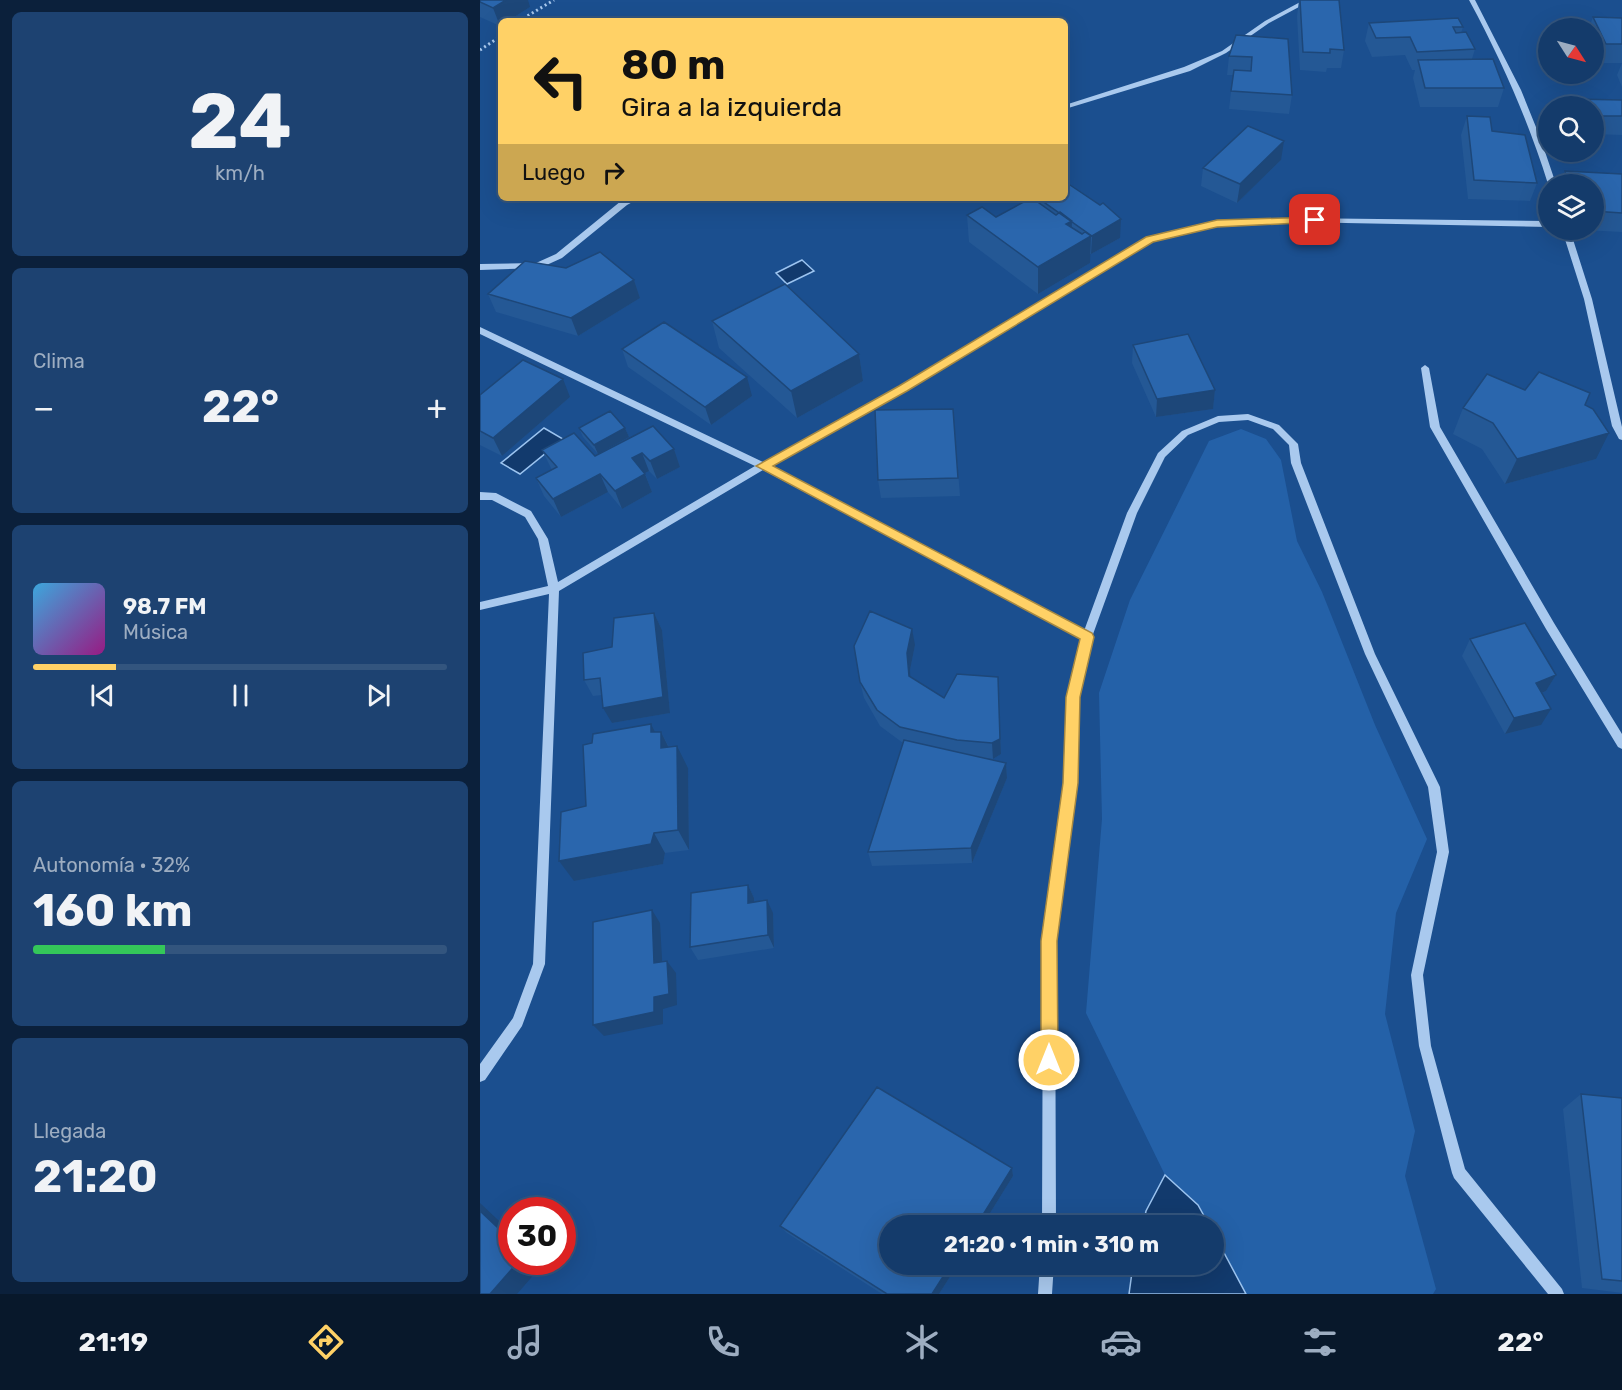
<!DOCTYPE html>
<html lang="es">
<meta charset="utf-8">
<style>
:root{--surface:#143b6b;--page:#1d4271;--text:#f1f3f6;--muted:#9dadc1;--line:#33557e;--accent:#ffd166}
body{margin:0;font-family:Rubik,sans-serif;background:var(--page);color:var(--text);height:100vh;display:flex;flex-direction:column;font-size:22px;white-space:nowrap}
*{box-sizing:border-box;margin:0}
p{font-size:20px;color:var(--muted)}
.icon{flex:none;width:33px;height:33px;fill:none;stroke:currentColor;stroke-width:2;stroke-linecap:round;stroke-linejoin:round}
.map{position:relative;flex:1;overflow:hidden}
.drawer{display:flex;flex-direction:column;gap:12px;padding:12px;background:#0b203b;width:480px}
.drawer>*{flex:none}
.hud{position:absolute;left:18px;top:18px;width:570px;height:183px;border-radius:9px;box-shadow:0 6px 24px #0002,0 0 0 2px var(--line);background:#ffd166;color:#111;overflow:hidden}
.needle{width:39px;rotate:126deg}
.controls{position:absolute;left:1058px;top:18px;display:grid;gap:12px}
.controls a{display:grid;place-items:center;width:66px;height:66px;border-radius:50%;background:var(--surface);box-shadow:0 6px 24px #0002,0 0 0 2px var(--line);font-size:30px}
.speed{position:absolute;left:18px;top:1197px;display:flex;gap:12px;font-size:30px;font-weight:700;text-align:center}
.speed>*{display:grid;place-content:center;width:78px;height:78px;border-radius:50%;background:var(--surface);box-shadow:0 6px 24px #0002,0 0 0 2px var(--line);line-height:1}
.speed .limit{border:9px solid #d22;background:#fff;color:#111}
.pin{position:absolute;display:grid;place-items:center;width:51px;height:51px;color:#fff;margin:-26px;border-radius:12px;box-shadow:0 3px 9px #0006}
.me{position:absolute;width:66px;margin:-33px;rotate:0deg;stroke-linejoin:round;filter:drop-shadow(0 0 4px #0008)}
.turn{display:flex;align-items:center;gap:21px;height:126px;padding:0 24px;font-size:27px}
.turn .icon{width:78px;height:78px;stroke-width:2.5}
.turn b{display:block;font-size:42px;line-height:51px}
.then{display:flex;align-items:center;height:57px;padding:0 24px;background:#0003;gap:12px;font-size:22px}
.big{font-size:45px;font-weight:700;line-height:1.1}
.drawer .tile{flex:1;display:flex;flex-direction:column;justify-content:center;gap:9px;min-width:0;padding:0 21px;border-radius:9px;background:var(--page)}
.drawer .dial{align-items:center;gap:0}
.dial b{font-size:78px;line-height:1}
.song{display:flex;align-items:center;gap:18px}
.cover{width:72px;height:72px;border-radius:9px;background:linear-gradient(135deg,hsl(200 70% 55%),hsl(310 70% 35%))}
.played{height:6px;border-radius:3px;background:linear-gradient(90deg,var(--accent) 20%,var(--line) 20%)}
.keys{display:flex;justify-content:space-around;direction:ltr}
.heat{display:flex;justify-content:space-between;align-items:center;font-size:33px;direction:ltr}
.charge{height:9px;border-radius:4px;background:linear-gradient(90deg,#34c759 32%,var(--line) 0)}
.trip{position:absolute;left:399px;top:1215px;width:345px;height:60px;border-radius:30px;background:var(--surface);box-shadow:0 6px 24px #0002,0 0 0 2px var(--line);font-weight:700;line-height:60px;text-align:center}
.menu{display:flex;height:96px;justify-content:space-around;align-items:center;background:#08182b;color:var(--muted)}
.menu .icon{width:42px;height:42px}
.menu .on{color:var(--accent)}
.menu b{font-size:27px;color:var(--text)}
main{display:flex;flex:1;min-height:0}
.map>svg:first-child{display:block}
</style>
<main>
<section class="drawer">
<div class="tile dial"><b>24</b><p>km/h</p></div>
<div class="tile"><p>Clima</p>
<div class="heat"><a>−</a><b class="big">22°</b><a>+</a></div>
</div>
<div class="tile">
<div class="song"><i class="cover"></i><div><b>98.7 FM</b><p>Música</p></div></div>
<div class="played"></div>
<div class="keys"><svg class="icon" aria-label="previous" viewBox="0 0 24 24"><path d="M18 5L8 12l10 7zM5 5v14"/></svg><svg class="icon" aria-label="pause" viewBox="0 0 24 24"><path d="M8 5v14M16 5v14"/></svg><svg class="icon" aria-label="next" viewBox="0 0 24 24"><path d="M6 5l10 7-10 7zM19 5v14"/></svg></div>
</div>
<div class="tile"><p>Autonomía · 32%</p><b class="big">160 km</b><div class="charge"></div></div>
<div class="tile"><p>Llegada</p><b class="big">21:20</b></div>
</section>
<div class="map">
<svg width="1142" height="1294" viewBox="0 0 1142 1294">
<rect width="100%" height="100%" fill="#1b4f8f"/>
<path fill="#2461a8" d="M761,429L786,439L801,460L817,541L842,592L895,725L947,839L916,913L905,1014L935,1131L925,1176L956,1289L953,1294H766L734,1234V1226L729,1225L718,1204L685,1175L606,1013L622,819L619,693L650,600L729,441Z"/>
<path fill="#123a6d" stroke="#9cc4f0" stroke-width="1.5" d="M322,260L334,271L307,284L296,273Z
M64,428L83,439L40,474L21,463Z
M685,1175L718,1205L729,1225H663L666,1211Z
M734,1234L766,1294H649L653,1265L734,1264Z"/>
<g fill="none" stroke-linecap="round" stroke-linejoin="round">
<path stroke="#a9c9ee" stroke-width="3" stroke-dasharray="2 3" stroke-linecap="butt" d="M39,21L74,0
M0,50L21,36"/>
<path fill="#a9c9ee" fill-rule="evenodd" d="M824,0H832L789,23L746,53L710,71L585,109V105L704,67L742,51L785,21Z
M989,0H995L1041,90L1060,137L1076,184H1068C1048,120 1021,59 989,0Z
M149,198H160L147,205L82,258L60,268L0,270V264L56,263L76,254L141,201Z
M814,218L1068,221V227L814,222L737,226L673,241L426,390L291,466L604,631L647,513L678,453L702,431L738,416L768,414L799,425L818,444L821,463L895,654L960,787L969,852L943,975L951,1046L985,1169L1082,1289L1084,1294H1068L974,1178L972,1173L939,1046L931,975L957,852L948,787L885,654L811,463L809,445L793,429L768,420L739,422L708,435L685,457L657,513L612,637L598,697L597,784L575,941L576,1226H562L563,941L585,784L588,697L601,639L283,470L79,591L65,964L42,1026L5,1080L0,1082V1064L33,1018L53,964L69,594L0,610V602L68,586L58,539L45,517L12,500H0V492L16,493L51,511L68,539L78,582L275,466L0,334V327L283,462L420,386L667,237L737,220Z
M1082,230H1090L1112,299L1142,427V440L1139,439L1132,426L1104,299Z
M945,365L949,368L960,427L1074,623L1142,734V749L1138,747L1066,629L950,427L941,368Z
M560,1264H574L572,1294H558Z"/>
</g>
<path fill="#245895" d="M0,0L50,7L20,26L0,17Z
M819,0H859L864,50L861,68H847L846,72L820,70L817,16Z
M1113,17L1142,18V87L1137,75L1142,63H1119L1113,49V28H1109Z
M889,23L983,27L981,33L995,49L992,59L1024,88L1018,107H940L933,78L935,70H932L925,55L892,57L885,41Z
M756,35L812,95L809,114L749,109L753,75H747L749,56Z
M1093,99L1142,100V135L1113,134V106H1090Z
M987,116L1057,183L1050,201L988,199L981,135Z
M801,160L757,203L721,186L723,168Z
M1085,171L1142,174V232L1103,230H1113V184H1080Z
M561,200L640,238L611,254H610V263L558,294L489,242L487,215L516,217L561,204Z
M154,280L160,298L98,336L16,312L8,294Z
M232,321L379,354L383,381L317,418L239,348Z
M653,345L735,390L733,409L676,417L652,363Z
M142,349L272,396L231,425L148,367Z
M0,395L90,397L22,456L0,445Z
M1105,405L1116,459L1025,484L1002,449L973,434L983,408Z
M473,409L480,496L401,498L398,480Z
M99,428H145L149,437L118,454L103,437Z
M194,449L200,467L177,479L169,471L165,473L172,492L142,509L128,492L81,517L64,496L56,478L72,470L62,450L115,456Z
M174,613L182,630L190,713L132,723L122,695L113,696L104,680L132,647Z
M990,639L1076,675L1066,691L1062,693L1061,725L1025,734L982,656Z
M435,645L430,670V676L464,698L519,693L521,754L513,759L506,758L526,763L527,778L492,863L392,866L388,852L423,743L400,726L384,698L380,682Z
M175,732H181L189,747L208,768L209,850L185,853L183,864L94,881L106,806Z
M268,885L274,898V902L293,913L294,948L218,960L210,947Z
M1101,1094L1142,1098V1293L1102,1288L1083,1109Z
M532,1168L533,1176L502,1226H410L478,1264L459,1294H402L307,1233L300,1226Z"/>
<path fill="#1d4779" d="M26,0H48L50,7L28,21H21V25L20,26L13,8Z
M804,141L801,160L757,203L760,184Z
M641,219L640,238L611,254L612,236Z
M592,221L591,247L611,236L610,263L558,294V267L586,224Z
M154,280L160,298L98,336L91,318Z
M379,354L383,381L317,418L311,391Z
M267,377L272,396L231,425L225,407Z
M83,379L90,397L22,456L13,438Z
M735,390L733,409L676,417L677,399Z
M145,428L149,437L118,454L114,445Z
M1129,433L1116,459L1025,484L1037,459Z
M194,449L200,467L177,479L170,461Z
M162,453L169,471L159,476L152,458Z
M120,474L128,492L81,517L73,499Z
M165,474L172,492L142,509L135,491Z
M174,613L182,630L190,713L132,723L123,708Z
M432,629L435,645L430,670L431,692L429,676L427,653Z
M1076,675L1066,691L1047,699L1056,683Z
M518,677L521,754L513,759L512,743Z
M1071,709L1061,725L1025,734L1034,718Z
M171,724L181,744V732L192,754L182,750L171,732Z
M197,746L208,768L209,850L198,830Z
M526,763L527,778L492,863L491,848Z
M174,833L185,853L183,864L94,881L79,861Z
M268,885L274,898V916L268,903Z
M287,900L293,913L294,948L288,935Z
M172,910L180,923L183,976L174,963Z
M187,961L196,973L197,1005L183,1009V1024L124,1036L113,1025L174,997Z
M532,1168L533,1176L502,1226H496Z
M0,1203L32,1233V1241L0,1211Z
M38,1262H62L64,1263L37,1294H10Z
M471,1264H478L459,1294H452Z"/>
<path fill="#2a66ad" stroke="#1d4779" stroke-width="1.5" d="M0,0H26L13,8L0,2Z
M820,0H859L864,50L850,49V53L823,52Z
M1113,17L1142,18V44H1126Z
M978,18L983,27H973L976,33L986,32L995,49L937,52L930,37L896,38L889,23Z
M756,35L808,39L812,95L751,91L754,70L771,71L772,57L749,56Z
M1013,59L1024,88H945L938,60Z
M1093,99L1142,100V116H1113V106H1096Z
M987,116L1010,117L1012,131L1045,135L1057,183L994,180Z
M768,126L804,141L760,184L723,168Z
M1085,171L1142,174V213L1113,211V184H1088Z
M590,185L620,205L623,203L641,219L612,236L561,200L565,198H585V187Z
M551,198H552L576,215L580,212L592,221L586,224L602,234L605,232L611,236L558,267L487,215L502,207L516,217Z
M120,252L154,280L91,318L8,294L45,261L86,268Z
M305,284L379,354L311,391L232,321Z
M184,322L267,377L225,407L142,349Z
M708,334L735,390L677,399L653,345Z
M43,360L83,379L13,438L0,431V395Z
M1059,372L1110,393L1105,405L1113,409L1129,433L1037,459L1013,423L983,408L1007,374L1045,390Z
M473,409L478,478L398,480L395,410Z
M130,411L145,428L114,445L99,428Z
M173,426L194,449L170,461L162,453L152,458L165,474L135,491L120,474L73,499L56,478L77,467L62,450L94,433L115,456Z
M390,611L432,629L427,653L429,676L464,698L477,674L518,677L520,739L512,743L477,740L420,727L397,710L380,682L374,646Z
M174,613L183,697L123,708L120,678L104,680L103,653L132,647L134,618Z
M1045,623L1076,675L1056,683L1071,709L1034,718L990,639Z
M171,724V732H181V748L197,746L198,830L174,833L171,844L79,861L81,812L106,806L103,745L112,743L113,734Z
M424,740L526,763L491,848L388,852Z
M268,885V903L287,900L288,935L210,947L211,893Z
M172,910L174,963L187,961L189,994L174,997V1012L113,1025V922Z
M397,1087L532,1168L496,1226H410V1264H471L452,1294H407L300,1226Z
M1101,1094L1142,1098V1281L1122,1279Z
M0,1211L32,1241V1262H38L10,1294H0Z"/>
<path fill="#ffd166" stroke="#a68842" stroke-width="1.5" d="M835,217L840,220L838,222L737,227L673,242L427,391L293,466L612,633L614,637L600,697L598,783L577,941L578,1060L575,1066L569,1069L563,1066L561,1060V941L583,783L586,697L600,639L276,466L419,386L666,237L737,220Z"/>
</svg>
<div class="controls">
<a><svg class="needle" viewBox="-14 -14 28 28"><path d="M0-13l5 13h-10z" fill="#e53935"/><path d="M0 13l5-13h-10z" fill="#9dadc1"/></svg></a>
<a><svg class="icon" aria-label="search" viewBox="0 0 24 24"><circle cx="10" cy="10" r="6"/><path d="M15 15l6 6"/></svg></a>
<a><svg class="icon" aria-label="layers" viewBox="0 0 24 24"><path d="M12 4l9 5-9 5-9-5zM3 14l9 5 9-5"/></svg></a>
</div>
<div class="speed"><div class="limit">30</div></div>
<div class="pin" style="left:835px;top:220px;background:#d93025"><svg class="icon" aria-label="arrive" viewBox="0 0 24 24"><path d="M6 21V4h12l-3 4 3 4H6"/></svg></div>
<svg class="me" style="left:569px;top:1060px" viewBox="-20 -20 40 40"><circle r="17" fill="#ffd166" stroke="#fff" stroke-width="3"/><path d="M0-11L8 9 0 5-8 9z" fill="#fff"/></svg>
<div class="trip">21:20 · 1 min · 310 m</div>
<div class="hud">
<div class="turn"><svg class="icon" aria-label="left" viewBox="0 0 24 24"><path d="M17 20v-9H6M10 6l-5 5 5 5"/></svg><div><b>80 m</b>Gira a la izquierda</div></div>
<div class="then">Luego<svg class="icon" aria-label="right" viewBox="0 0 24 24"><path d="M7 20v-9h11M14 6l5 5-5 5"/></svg></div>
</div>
</div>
</main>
<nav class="menu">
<b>21:19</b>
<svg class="icon on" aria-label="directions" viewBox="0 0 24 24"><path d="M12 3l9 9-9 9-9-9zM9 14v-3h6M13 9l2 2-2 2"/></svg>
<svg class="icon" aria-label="music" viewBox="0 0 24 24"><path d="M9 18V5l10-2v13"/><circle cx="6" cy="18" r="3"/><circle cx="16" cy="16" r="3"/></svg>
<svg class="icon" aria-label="phone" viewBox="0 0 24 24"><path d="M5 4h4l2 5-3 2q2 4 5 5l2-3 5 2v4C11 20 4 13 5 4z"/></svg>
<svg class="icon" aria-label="climate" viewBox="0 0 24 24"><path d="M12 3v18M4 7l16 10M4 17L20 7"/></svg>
<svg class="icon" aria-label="car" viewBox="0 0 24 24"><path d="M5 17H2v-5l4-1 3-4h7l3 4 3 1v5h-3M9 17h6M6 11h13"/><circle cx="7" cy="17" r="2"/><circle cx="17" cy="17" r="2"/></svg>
<svg class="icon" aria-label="filters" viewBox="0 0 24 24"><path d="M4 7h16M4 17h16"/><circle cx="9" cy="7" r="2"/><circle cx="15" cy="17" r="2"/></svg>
<b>22°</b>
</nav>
